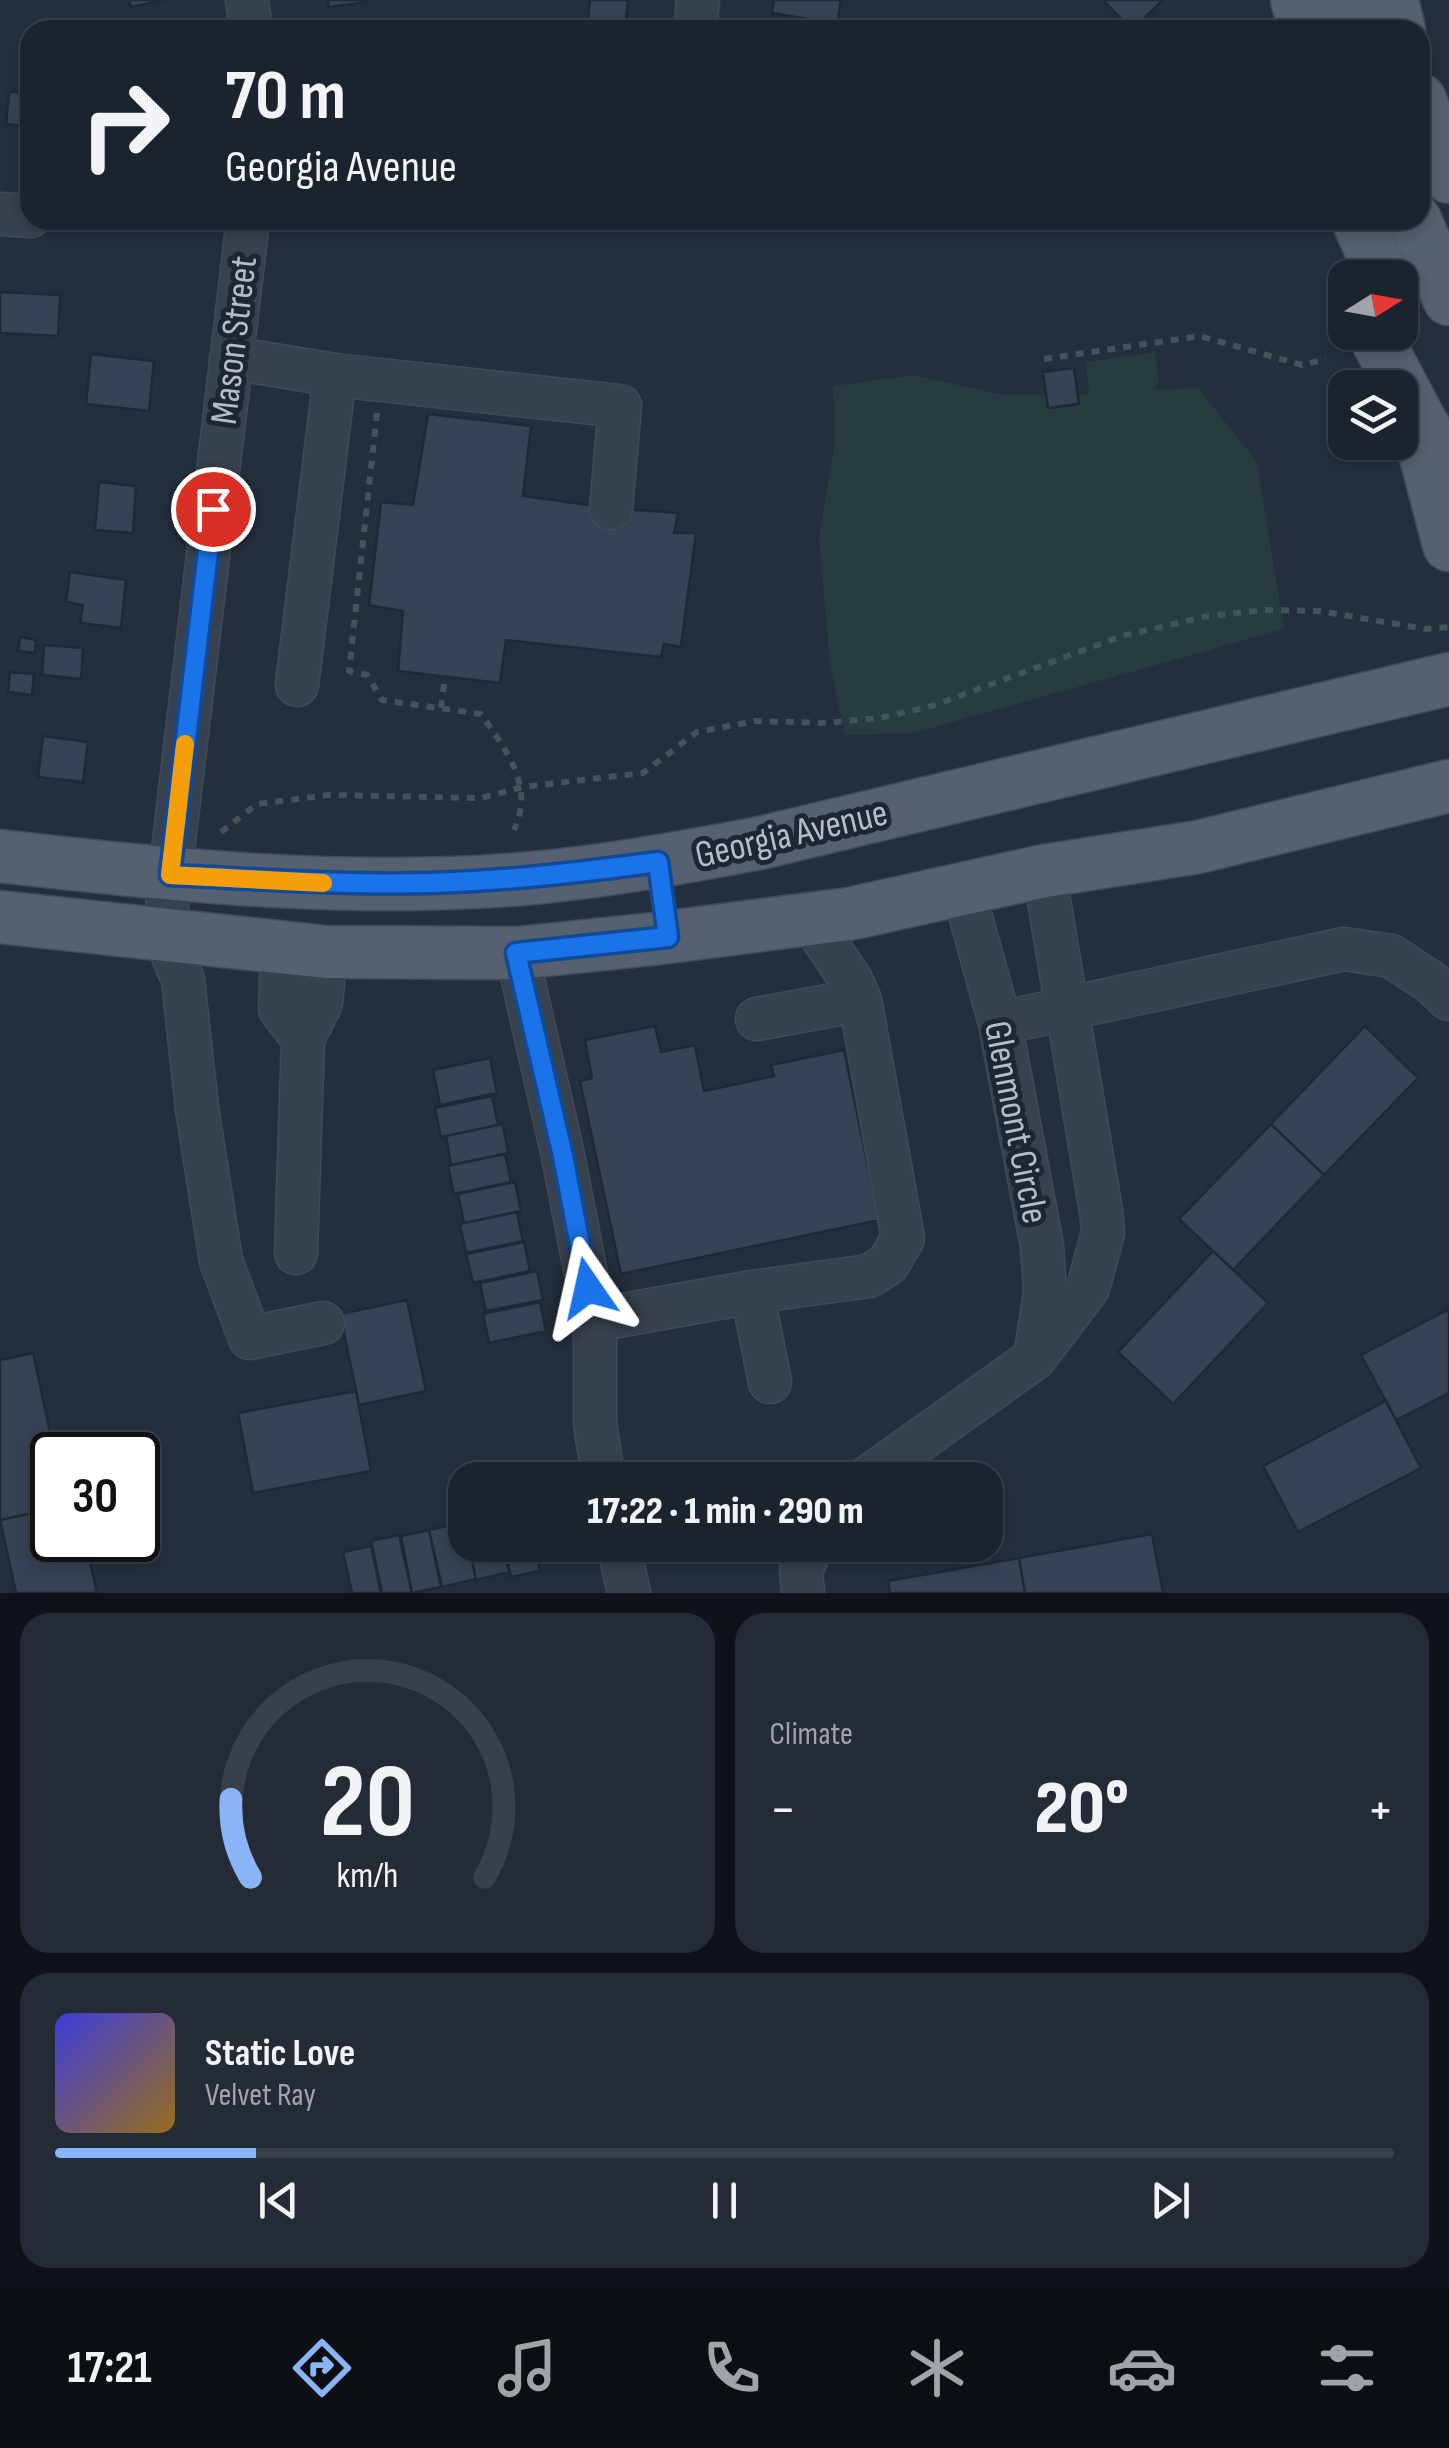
<!DOCTYPE html>
<meta charset="utf-8">
<style>
:root{--surface:#1b232e;--page:#242b36;--text:#f1f3f6;--muted:#a0a4aa;--line:#39404a;--accent:#8ab4f8}
body{margin:0;font-family:"Sofia Sans Condensed",sans-serif;background:var(--page);color:var(--text);height:100vh;display:flex;flex-direction:column;font-size:38px;white-space:nowrap}
*{box-sizing:border-box;margin:0}
p{font-size:32px;color:var(--muted)}
.icon{flex:none;width:55px;height:55px;fill:none;stroke:currentColor;stroke-width:2;stroke-linecap:round;stroke-linejoin:round}
.map{position:relative;height:1593px;overflow:hidden}
.side{display:flex;flex-direction:column;gap:20px;padding:20px;background:#0f1319;flex:1}
.side>*{flex:none}
.guide{position:absolute;left:20px;top:20px;width:1410px;height:210px;border-radius:30px;box-shadow:0 5px 15px #0003,0 0 0 2px var(--line);background:#1b232e;color:var(--text);overflow:hidden}
.needle{width:65px;rotate:79deg}
.controls{position:absolute;left:1328px;top:260px;display:grid;gap:20px}
.controls a{display:grid;place-items:center;width:90px;height:90px;border-radius:20px;background:var(--surface);box-shadow:0 5px 15px #0003,0 0 0 2px var(--line);font-size:50px}
.speed{position:absolute;left:30px;top:1432px;display:flex;gap:20px;font-size:50px;font-weight:700;text-align:center}
.speed>*{display:grid;place-content:center;width:130px;height:130px;border-radius:50%;background:var(--surface);box-shadow:0 5px 15px #0003,0 0 0 2px var(--line);line-height:1}
.speed .limit{border:5px solid #111;border-radius:15px;background:#fff;color:#111}
.pin{position:absolute;display:grid;place-items:center;width:85px;height:85px;color:#fff;margin:-42px;border:5px solid #fff;border-radius:50%;box-shadow:0 2px 10px #0007}
.me{position:absolute;width:110px;margin:-55px;rotate:349deg;stroke-linejoin:round;filter:drop-shadow(0 0 8px #0008)}
.turn{display:flex;align-items:center;gap:35px;height:210px;padding:0 40px;font-size:45px}
.turn .icon{width:130px;height:130px;stroke-width:2.5}
.turn b{display:block;font-size:70px;line-height:85px}
.big{font-size:75px;font-weight:800;line-height:1.1}
.side .tile{flex:1;display:flex;flex-direction:column;justify-content:center;gap:15px;min-width:0;padding:0 35px;border-radius:30px;background:var(--page)}
.side .dial{align-items:center;gap:0}
.dial svg{height:260px;overflow:visible;fill:none;stroke:var(--line);stroke-width:7;stroke-linecap:round;text-anchor:middle}
.dial text{fill:var(--text);stroke:none}
.song{display:flex;align-items:center;gap:30px}
.cover{width:120px;height:120px;border-radius:15px;background:linear-gradient(135deg,hsl(240 70% 55%),hsl(40 70% 35%))}
.played{height:10px;border-radius:5px;background:linear-gradient(90deg,var(--accent) 15%,var(--line) 15%)}
.keys{display:flex;justify-content:space-around;direction:ltr}
.heat{display:flex;justify-content:space-between;align-items:center;font-size:55px;direction:ltr}
.side .tiles{flex:1;display:grid;gap:20px;grid-template-columns:1fr 1fr}
.tile:last-child{grid-column:span 2}
.trip{position:absolute;left:448px;top:1462px;width:555px;height:100px;border-radius:30px;background:var(--surface);box-shadow:0 5px 15px #0003,0 0 0 2px var(--line);font-weight:800;line-height:100px;text-align:center}
.tab-bar{display:flex;height:160px;justify-content:space-around;align-items:center;background:#0b0e12;color:var(--muted)}
.tab-bar .icon{width:70px;height:70px}
.tab-bar .selected{color:var(--accent)}
.tab-bar b{font-size:45px;color:var(--text)}
.map>svg:first-child{display:block}
</style>
<div class="map">
<svg width="1449" height="1593" viewBox="0 0 1449 1593">
<rect width="100%" height="100%" fill="#242f3e"/>
<path fill="#263c3f" d="M1155,352L1159,382L1154,390L1198,388L1257,462L1284,629L913,733L845,735L830,664L819,537L835,443L833,386L913,375L1004,395L1089,394L1086,362Z"/>
<path fill="#364354" stroke="#1f2835" stroke-width="2.5" d="M129,0H165L131,7Z
M328,0H367V2L329,7Z
M590,0H628L625,30H587Z
M774,0H841L837,24L772,13Z
M1103,0H1163L1132,30Z
M30,88V136L23,135L25,126L6,124L9,92L30,93Z
M0,292L60,295L58,336L0,333Z
M91,354L154,361L149,411L86,404Z
M1074,368L1079,404L1048,408L1043,372Z
M428,414L531,426L523,496L611,508L678,513L674,533H696L681,647L664,644L661,657L506,640L500,683L398,671L403,611L369,605L381,502L413,505Z
M99,482L136,486L133,533L95,530Z
M70,572L126,580L121,628L80,623L83,605L66,602Z
M20,637L36,640L35,653L18,651Z
M44,645L83,648L81,679L42,675Z
M10,672L34,674L32,695L8,692Z
M43,736L88,742L83,782L38,777Z
M655,1026L661,1052L695,1045L704,1091L774,1076L771,1065L844,1050L879,1220L621,1274L580,1081L592,1078L585,1040Z
M1365,1026L1418,1078L1324,1175L1271,1124Z
M490,1058L497,1093L440,1105L433,1070Z
M492,1096L498,1125L441,1137L435,1108Z
M503,1124L508,1153L451,1165L446,1136Z
M1271,1124L1324,1175L1233,1270L1179,1219Z
M505,1154L511,1182L454,1194L448,1166Z
M515,1182L521,1211L464,1223L458,1194Z
M517,1212L523,1241L466,1253L460,1224Z
M524,1242L530,1271L473,1283L466,1254Z
M1213,1251L1268,1303L1173,1404L1118,1352Z
M537,1271L543,1300L486,1311L480,1283Z
M407,1300L426,1391L359,1405L340,1314Z
M540,1302L546,1331L489,1343L483,1314Z
M1449,1309V1393L1396,1420L1361,1355Z
M33,1353L55,1455H52V1509L0,1520V1360Z
M356,1391L371,1471L253,1493L238,1413Z
M1386,1401L1421,1468L1298,1532L1263,1466Z
M52,1509V1540H85L97,1593H16L0,1520Z
M464,1522L465,1545H469L476,1579L442,1587L429,1530Z
M429,1530L441,1587L412,1593L401,1536Z
M1152,1534L1163,1593H1025L1019,1558Z
M399,1535L412,1593H382L371,1541Z
M469,1545H503L509,1572L476,1580Z
M504,1545H534L540,1571L511,1577Z
M371,1546L381,1593H352L343,1552Z
M1019,1558L1025,1593H890L888,1581Z"/>
<g fill="none" stroke-linecap="round" stroke-linejoin="round">
<g stroke="#414a57" stroke-width="45">
<path id="minor" d="M247,0L251,30
M695,30L698,0
M0,214L30,216
M248,220L170,875L165,936L183,980L197,1108L221,1261L250,1338L323,1323
M231,358L335,375L297,685
M335,375L620,406L611,508
M963,889L1000,1023L1042,1246L1045,1292L1036,1352
M282,948L280,1009L303,1039
M517,953L563,1156L595,1320V1424L604,1480
M757,1019L860,1000
M1000,1023L1344,949L1391,956L1432,983L1449,999
M296,1253L303,1039L321,1003L326,952
M752,1292L770,1382
M595,1320L752,1292L869,1276L888,1264L903,1238L860,1000L851,980L809,918
M864,1480L1035,1358L1088,1288L1103,1233L1101,1211L1044,871
M618,1545L629,1593
M803,1593L801,1570L813,1545"/>
</g>
<g stroke="#414a57" stroke-width="55">
<path id="major" d="M1297,0L1305,30
M1348,0L1355,30
M1392,0L1399,30
M1420,100L1449,177
M1358,220L1383,278
M1415,220L1449,299
M1373,332L1421,423L1449,465
M1420,434L1449,545
M0,856C177,876 355,894 533,878C609,871 685,857 760,843L1449,679
M0,917L326,952L517,953L653,939L849,914L1044,871L1198,847L1449,786"/>
</g>
<path stroke="#3f5557" stroke-width="6" stroke-dasharray="8 8" stroke-linecap="butt" d="M1044,359L1200,336L1302,365L1326,359
M377,413L349,671L367,675L382,700L481,714C506,750 535,786 514,830
M441,708L445,677
M221,832L257,804L329,795L481,798L523,787L643,773L697,732L755,721L826,723L880,718L932,706L1122,636L1208,616L1265,610L1319,611L1426,629L1449,627"/>
<use href="#minor" stroke="#38414e" stroke-width="42"/>
<use href="#major" stroke="#56606e" stroke-width="52"/>
</g>
<g fill="none" stroke-linecap="round" stroke-linejoin="round">
<g stroke="#114b97" stroke-width="25">
<path id="route" d="M213,509L170,875C256,879 343,885 430,883C506,881 582,872 658,862L668,937L516,953L563,1156L588,1288"/>
</g>
<use href="#route" stroke="#1a73e8" stroke-width="18"/>
<path stroke="#f59e0b" stroke-width="18" d="M185,744L170,875L323,883"/>
</g>
<g text-anchor="middle" stroke-width="10" stroke-linejoin="round" paint-order="stroke">
<g font-size="38" fill="#b4bcc9" stroke="#1d2633">
<text transform="translate(233 340) rotate(-83)" y="13">Mason Street</text>
<text transform="translate(791 833) rotate(-13)" y="13">Georgia Avenue</text>
<text transform="translate(1017 1122) rotate(79)" y="13">Glenmont Circle</text>
</g>
</g>
</svg>
<div class="controls">
<a><svg class="needle" viewBox="-14 -14 28 28"><path d="M0-13l5 13h-10z" fill="#e53935"/><path d="M0 13l5-13h-10z" fill="#a0a4aa"/></svg></a>
<a><svg class="icon" aria-label="layers" viewBox="0 0 24 24"><path d="M12 4l9 5-9 5-9-5zM3 14l9 5 9-5"/></svg></a>
</div>
<div class="speed"><div class="limit">30</div></div>
<div class="pin" style="left:213px;top:509px;background:#d93025"><svg class="icon" aria-label="arrive" viewBox="0 0 24 24"><path d="M6 21V4h12l-3 4 3 4H6"/></svg></div>
<svg class="me" style="left:588px;top:1288px" viewBox="-20 -20 40 40"><path d="M0-17L14 15 0 8-14 15z" fill="#1a73e8" stroke="#fff" stroke-width="4"/></svg>
<div class="trip">17:22 · 1 min · 290 m</div>
<div class="guide">
<div class="turn"><svg class="icon" aria-label="right" viewBox="0 0 24 24"><path d="M7 20v-9h11M14 6l5 5-5 5"/></svg><div><b>70 m</b>Georgia Avenue</div></div>
</div>
</div>
<section class="side">
<div class="tiles">
<div class="tile dial"><svg viewBox="0 0 100 80">
<path d="M14 69A42 42 0 1 1 86 69"/>
<path d="M14 69A42 42 0 0 1 8 45" stroke="#8ab4f8"/>
<text x="50" y="56" font-size="32" font-weight="700">20</text>
<text x="50" y="72" font-size="11">km/h</text>
</svg></div>
<div class="tile"><p>Climate</p>
<div class="heat"><a>−</a><b class="big">20°</b><a>+</a></div>
</div>
<div class="tile">
<div class="song"><i class="cover"></i><div><b>Static Love</b><p>Velvet Ray</p></div></div>
<div class="played"></div>
<div class="keys"><svg class="icon" aria-label="previous" viewBox="0 0 24 24"><path d="M18 5L8 12l10 7zM5 5v14"/></svg><svg class="icon" aria-label="pause" viewBox="0 0 24 24"><path d="M8 5v14M16 5v14"/></svg><svg class="icon" aria-label="next" viewBox="0 0 24 24"><path d="M6 5l10 7-10 7zM19 5v14"/></svg></div>
</div>
</div>
</section>
<nav class="tab-bar">
<b>17:21</b>
<svg class="icon selected" aria-label="directions" viewBox="0 0 24 24"><path d="M12 3l9 9-9 9-9-9zM9 14v-3h6M13 9l2 2-2 2"/></svg>
<svg class="icon" aria-label="music" viewBox="0 0 24 24"><path d="M9 18V5l10-2v13"/><circle cx="6" cy="18" r="3"/><circle cx="16" cy="16" r="3"/></svg>
<svg class="icon" aria-label="phone" viewBox="0 0 24 24"><path d="M5 4h4l2 5-3 2q2 4 5 5l2-3 5 2v4C11 20 4 13 5 4z"/></svg>
<svg class="icon" aria-label="climate" viewBox="0 0 24 24"><path d="M12 3v18M4 7l16 10M4 17L20 7"/></svg>
<svg class="icon" aria-label="car" viewBox="0 0 24 24"><path d="M5 17H2v-5l4-1 3-4h7l3 4 3 1v5h-3M9 17h6M6 11h13"/><circle cx="7" cy="17" r="2"/><circle cx="17" cy="17" r="2"/></svg>
<svg class="icon" aria-label="filters" viewBox="0 0 24 24"><path d="M4 7h16M4 17h16"/><circle cx="9" cy="7" r="2"/><circle cx="15" cy="17" r="2"/></svg>
</nav>
